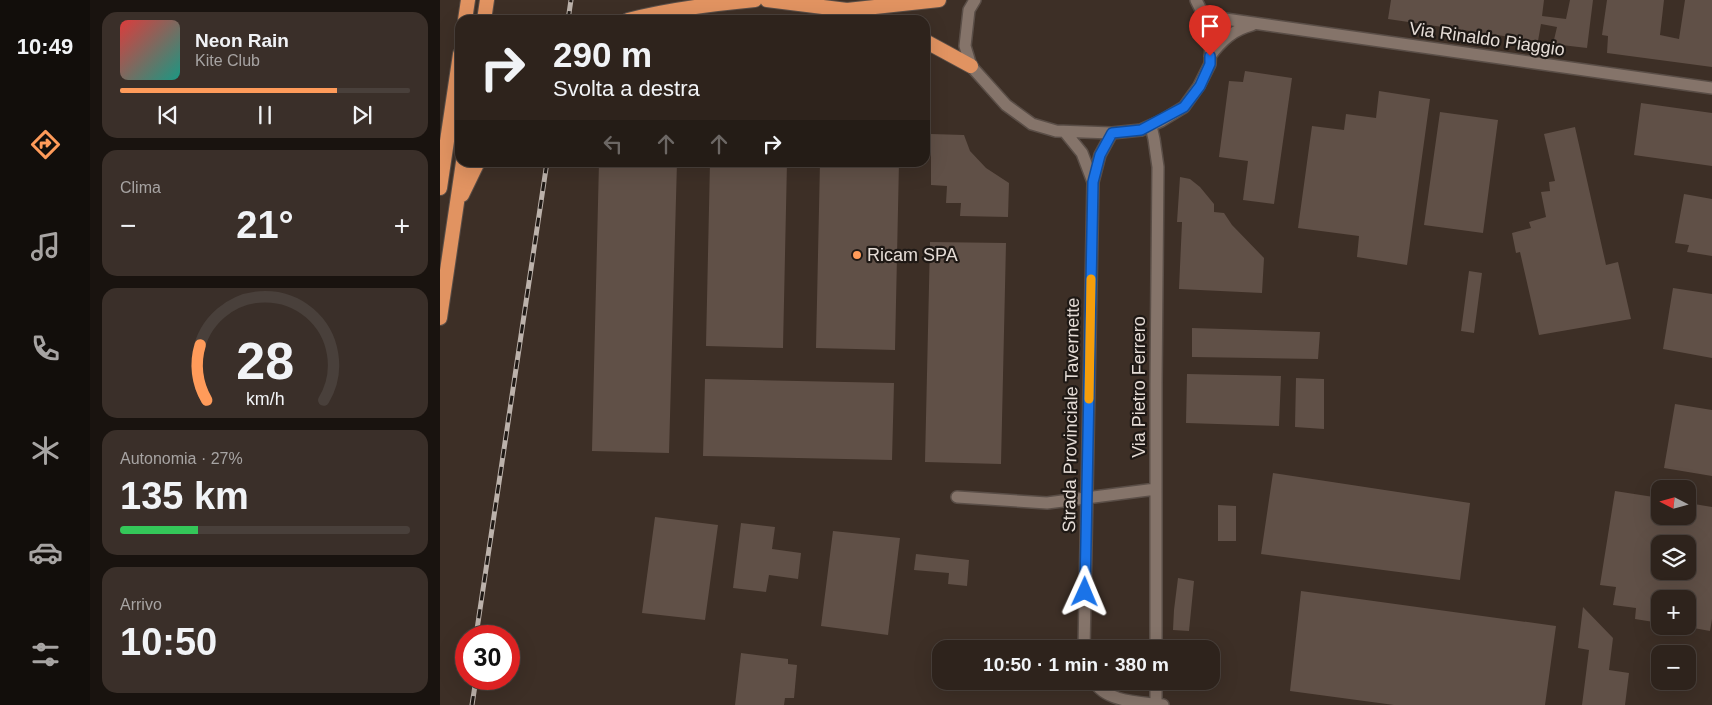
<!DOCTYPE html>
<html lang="it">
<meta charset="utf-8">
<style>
:root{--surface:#2e231c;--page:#3a2f29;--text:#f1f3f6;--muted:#a7a4a3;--line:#49403b;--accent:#ff9b5a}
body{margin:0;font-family:Helvetica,sans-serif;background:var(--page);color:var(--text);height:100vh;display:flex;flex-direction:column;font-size:19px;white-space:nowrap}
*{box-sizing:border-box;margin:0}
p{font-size:16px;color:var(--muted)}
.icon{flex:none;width:28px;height:28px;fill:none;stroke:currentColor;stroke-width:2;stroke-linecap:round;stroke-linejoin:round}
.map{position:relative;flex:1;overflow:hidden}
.sheet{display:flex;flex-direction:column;gap:12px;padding:12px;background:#19130f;width:350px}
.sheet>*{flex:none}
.banner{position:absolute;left:15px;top:15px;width:475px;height:152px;border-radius:15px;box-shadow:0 5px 20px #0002,0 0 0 1px var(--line);background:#2e231c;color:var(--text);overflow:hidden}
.needle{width:32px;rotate:276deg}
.buttons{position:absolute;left:1211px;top:480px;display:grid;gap:10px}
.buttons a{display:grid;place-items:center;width:45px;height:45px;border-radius:10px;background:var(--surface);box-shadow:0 5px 20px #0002,0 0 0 1px var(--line);font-size:25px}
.speed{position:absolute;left:15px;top:625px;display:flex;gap:10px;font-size:25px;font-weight:700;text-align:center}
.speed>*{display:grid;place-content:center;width:65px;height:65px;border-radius:50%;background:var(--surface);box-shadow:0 5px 20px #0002,0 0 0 1px var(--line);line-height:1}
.speed .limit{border:8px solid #d22;background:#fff;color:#111}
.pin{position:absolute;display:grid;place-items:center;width:42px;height:42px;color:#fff;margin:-51px -21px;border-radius:50% 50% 50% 0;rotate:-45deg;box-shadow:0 0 5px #0007}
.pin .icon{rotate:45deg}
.me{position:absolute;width:55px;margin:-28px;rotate:1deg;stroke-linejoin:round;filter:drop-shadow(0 0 4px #0008)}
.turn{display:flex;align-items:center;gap:18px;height:105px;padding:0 15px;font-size:22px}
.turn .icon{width:65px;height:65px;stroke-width:2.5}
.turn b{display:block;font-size:35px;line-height:42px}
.lanes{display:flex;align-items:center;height:48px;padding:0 15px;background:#0003;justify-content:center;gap:25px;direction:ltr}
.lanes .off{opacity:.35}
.big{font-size:38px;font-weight:600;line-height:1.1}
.sheet .widget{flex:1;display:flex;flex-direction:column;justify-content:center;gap:8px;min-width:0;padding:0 18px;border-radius:15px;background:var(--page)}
.sheet .dial{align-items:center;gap:0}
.dial svg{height:130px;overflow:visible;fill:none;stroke:var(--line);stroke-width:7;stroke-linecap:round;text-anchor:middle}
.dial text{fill:var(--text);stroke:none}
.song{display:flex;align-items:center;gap:15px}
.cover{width:60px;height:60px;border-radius:8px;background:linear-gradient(135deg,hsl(0 70% 55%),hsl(170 70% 35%))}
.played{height:5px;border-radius:2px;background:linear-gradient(90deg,var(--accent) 75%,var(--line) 75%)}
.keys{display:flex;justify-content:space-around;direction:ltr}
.heat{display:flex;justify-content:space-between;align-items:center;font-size:28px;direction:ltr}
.charge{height:8px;border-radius:4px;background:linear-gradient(90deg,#34c759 27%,var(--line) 0)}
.trip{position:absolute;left:492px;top:640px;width:288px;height:50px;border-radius:15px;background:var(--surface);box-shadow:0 5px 20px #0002,0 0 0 1px var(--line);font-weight:600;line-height:50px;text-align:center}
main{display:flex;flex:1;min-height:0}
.dock{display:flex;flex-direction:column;width:90px;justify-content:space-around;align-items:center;background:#120e0b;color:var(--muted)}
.dock .icon{width:35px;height:35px}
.dock .selected{color:var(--accent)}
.dock b{font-size:22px;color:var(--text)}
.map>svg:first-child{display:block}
</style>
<main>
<nav class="dock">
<b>10:49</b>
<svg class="icon selected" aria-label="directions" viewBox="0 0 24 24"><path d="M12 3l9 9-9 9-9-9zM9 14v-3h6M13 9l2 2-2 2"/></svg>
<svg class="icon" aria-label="music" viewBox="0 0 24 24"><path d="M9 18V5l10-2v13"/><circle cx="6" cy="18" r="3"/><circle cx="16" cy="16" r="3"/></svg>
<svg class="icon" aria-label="phone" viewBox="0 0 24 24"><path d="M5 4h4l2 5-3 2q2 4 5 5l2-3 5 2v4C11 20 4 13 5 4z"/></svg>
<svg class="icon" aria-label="climate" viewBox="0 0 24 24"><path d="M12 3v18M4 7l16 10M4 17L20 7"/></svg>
<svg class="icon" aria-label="car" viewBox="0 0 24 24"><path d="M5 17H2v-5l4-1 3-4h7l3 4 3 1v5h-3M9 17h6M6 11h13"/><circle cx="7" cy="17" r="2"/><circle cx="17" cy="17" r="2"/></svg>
<svg class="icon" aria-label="filters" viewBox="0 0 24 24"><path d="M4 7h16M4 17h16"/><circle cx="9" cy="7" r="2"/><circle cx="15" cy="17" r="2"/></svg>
</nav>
<section class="sheet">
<div class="widget">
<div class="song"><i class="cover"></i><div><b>Neon Rain</b><p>Kite Club</p></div></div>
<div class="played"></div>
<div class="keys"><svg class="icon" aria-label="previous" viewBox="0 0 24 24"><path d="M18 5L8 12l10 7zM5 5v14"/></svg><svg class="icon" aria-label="pause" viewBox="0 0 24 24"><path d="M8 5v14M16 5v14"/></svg><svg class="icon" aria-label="next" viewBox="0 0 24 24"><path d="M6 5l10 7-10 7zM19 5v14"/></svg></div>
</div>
<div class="widget"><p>Clima</p>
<div class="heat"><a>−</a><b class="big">21°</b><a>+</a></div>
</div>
<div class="widget dial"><svg viewBox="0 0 100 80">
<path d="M14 69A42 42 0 1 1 86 69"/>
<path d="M14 69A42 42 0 0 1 10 35" stroke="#ff9b5a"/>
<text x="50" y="56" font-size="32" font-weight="700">28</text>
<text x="50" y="72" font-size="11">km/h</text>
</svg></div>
<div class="widget"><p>Autonomia · 27%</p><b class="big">135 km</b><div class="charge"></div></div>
<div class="widget"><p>Arrivo</p><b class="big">10:50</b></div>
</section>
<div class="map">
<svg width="1272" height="705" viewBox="0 0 1272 705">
<rect width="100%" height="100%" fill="#3d2f26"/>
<path fill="#605047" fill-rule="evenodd" d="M951,0H1104L1102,16L1126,19L1130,0H1153L1147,48L1113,44L1117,27L1101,24L1098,41L948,19Z
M1167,0H1224L1220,35L1239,39L1245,0H1272V67L1167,53L1168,36L1162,35Z
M805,71L852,78L834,204L803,200L808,161L779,157L789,81L803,82Z
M939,91L990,99L967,265L917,257L919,236L858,228L872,126L904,130L906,114L936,118Z
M1201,103L1272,113V166L1194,155Z
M1000,112L1058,120L1043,233L984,225Z
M1135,127L1166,265L1178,262L1191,319L1099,335L1080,252L1076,253L1072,233L1091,228L1089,222L1106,217L1101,192L1110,191L1109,182L1115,181L1104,134Z
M491,134L524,135L530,151L546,168L569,183L568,217L520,216L521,203H506L507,186L491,185Z
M159,162H237L229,453L152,451Z
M270,162H347L343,348L266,346Z
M380,162H459L455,350L376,348Z
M740,177L750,179L760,187L774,204V212L784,213L792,225L824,258L822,293L739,289L742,222H737Z
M1244,194L1272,199V256L1247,252L1249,245L1235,243Z
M490,242L566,243L561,464L485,462Z
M1029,271L1042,273L1034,333L1021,331Z
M1233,288L1272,294V358L1223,349Z
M752,328L880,332L878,359L752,357Z
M747,374L841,376L839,426L746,423Z
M856,378L884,379V429L855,427Z
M265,379L454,383L452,460L263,456Z
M1235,404L1272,410V476L1224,468Z
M833,473L1030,503L1020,580L821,554Z
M1175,491L1220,498V516H1248V503L1272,507V619L1270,631L1248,627V599H1220V623L1195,619L1196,608L1173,605L1176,587L1160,585ZM1220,544H1248V571H1220Z
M778,505L796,506V541H778Z
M215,517L278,525L265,620L202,613Z
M301,523L335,527L332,549L361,553L358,579L329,575L326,592L293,588Z
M393,531L460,538L448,635L381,626Z
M476,554L529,560L527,586L508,584L509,573L474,570Z
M738,578L754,581L749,631L733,630L734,610Z
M861,591L1116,626L1105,705H954L850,691Z
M1143,607L1173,638L1169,670L1189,673L1185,705H1142L1149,650L1138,648Z
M301,653L348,659V664L357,665L354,698H345L344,705H295Z"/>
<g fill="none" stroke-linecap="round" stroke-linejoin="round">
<g stroke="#5a4e47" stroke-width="14">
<path id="minor" d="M535,0L529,10L525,46L531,66L566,105L592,124L616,131L672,133L701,130L721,121L744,107L759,86L770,64L771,40L764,16L756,0
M764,16L1272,88
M770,56C782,40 793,30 812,25
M711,126L714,139L718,167L716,384V649
M625,132L642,153L653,182
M517,497L607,503L716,489
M644,649L653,182L660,155L672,133
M654,681C666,703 702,702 723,705
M716,681V705"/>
</g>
<g stroke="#5a4e47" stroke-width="16">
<path id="trunk" d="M327,0L407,10L499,0
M410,12L431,20
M25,20L28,0
M44,20L47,0
M188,20C230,9 272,4 315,0
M485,41L531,66
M0,188L20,54
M22,195L38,162
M0,318L23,162"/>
</g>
<use href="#minor" stroke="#85746a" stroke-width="11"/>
<use href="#trunk" stroke="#e19361" stroke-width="14"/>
<g stroke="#bcb2ab" stroke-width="5">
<path id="rail" d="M128,20L131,0
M36,636L107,162
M32,705L36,679"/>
</g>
<use href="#rail" stroke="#1f1915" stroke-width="3" stroke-dasharray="9" stroke-linecap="butt"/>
</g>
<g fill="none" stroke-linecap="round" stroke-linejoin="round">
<g stroke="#114b97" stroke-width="12">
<path id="route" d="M645,592L653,182L660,155L672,133L701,130L744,107L760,86L770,64V56"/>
</g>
<use href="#route" stroke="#1a73e8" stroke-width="9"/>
<path stroke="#f59e0b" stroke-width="9" d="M649,399L651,279"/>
</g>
<circle fill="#ff9b5a" stroke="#1f1915" stroke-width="2" cx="417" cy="255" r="5"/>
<g text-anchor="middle" stroke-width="4.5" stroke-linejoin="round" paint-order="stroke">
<g font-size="18" fill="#e5dcd6" stroke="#1f1915">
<text transform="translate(1047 39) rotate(8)" y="6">Via Rinaldo Piaggio</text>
<text transform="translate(699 387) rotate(-90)" y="6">Via Pietro Ferrero</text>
<text transform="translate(631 415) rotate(-89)" y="6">Strada Provinciale Tavernette</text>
</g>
<g font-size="18" fill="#e5dcd6" stroke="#1f1915" text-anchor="start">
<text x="427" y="261">Ricam SPA</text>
</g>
</g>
</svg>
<div class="buttons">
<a><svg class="needle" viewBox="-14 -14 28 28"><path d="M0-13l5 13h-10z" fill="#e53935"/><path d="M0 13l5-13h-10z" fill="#a7a4a3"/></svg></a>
<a><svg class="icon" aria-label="layers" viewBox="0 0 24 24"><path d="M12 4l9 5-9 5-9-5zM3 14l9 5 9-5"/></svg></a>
<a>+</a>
<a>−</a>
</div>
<div class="speed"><div class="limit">30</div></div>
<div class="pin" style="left:770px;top:56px;background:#d93025"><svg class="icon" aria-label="arrive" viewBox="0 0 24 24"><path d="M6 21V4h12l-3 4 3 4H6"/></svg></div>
<svg class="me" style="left:645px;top:592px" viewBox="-20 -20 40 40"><path d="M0-17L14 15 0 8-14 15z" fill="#1a73e8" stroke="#fff" stroke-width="4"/></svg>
<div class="trip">10:50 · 1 min · 380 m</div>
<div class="banner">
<div class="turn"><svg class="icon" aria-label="right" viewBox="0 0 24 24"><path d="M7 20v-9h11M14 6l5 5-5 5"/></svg><div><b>290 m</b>Svolta a destra</div></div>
<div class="lanes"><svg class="icon off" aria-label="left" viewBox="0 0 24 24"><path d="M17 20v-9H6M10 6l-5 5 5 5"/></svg><svg class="icon off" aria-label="ahead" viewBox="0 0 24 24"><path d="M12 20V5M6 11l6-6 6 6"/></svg><svg class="icon off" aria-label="ahead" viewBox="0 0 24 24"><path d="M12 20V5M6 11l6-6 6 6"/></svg><svg class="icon" aria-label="right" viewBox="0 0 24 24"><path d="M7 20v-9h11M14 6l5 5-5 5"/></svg></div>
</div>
</div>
</main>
